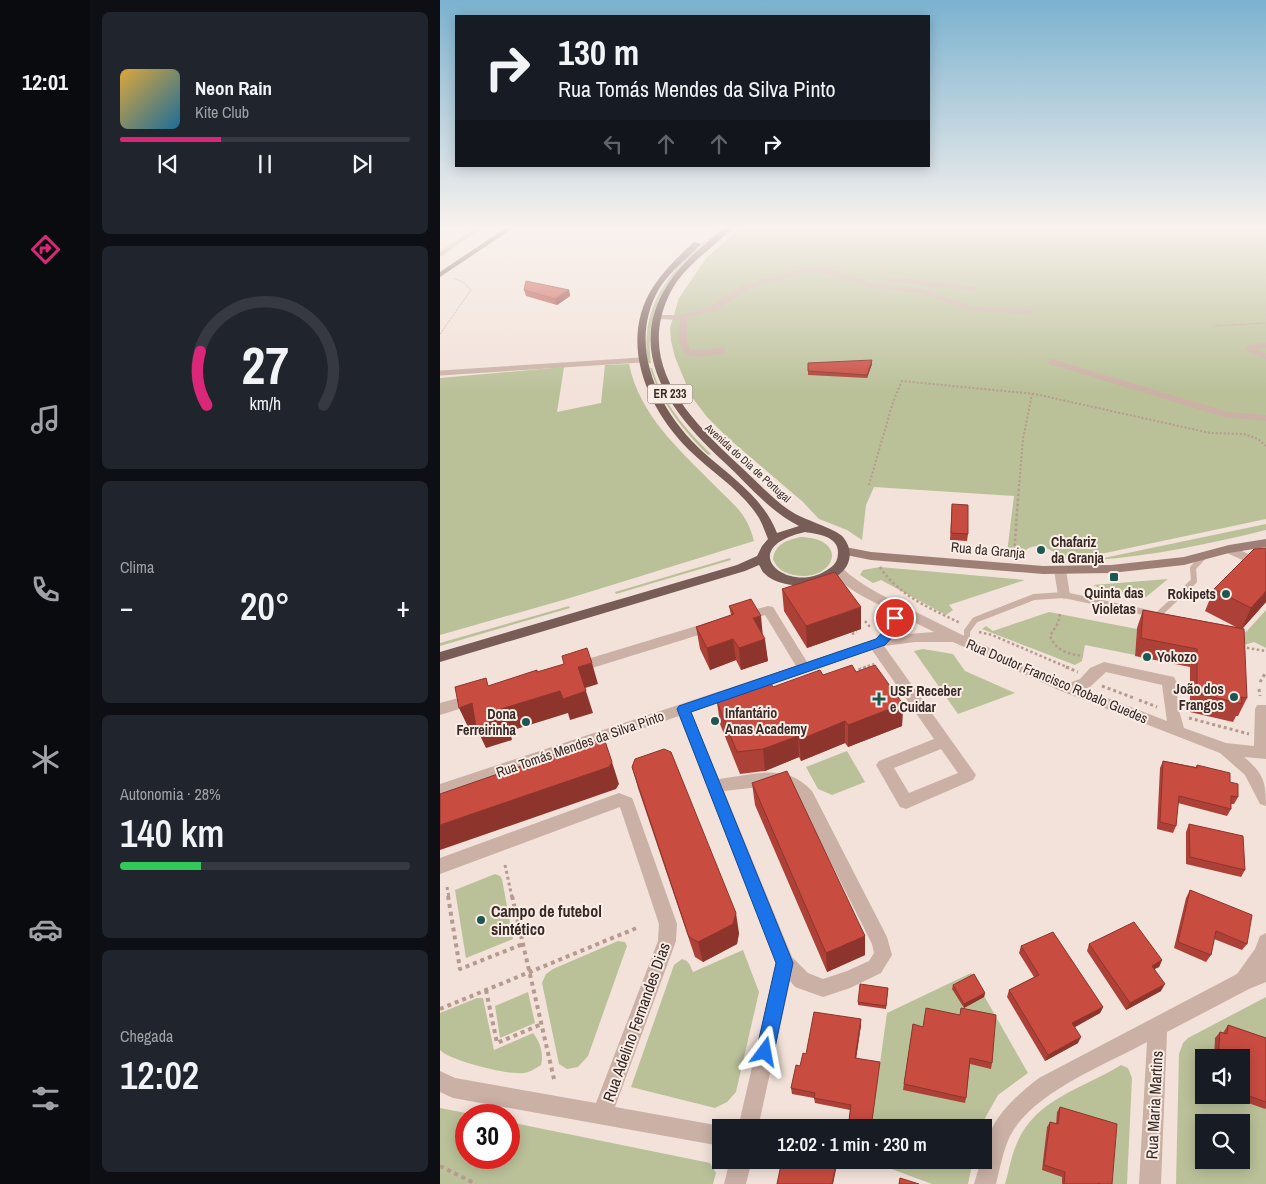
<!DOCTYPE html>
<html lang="pt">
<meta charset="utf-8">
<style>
:root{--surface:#171b24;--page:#20242c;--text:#f1f3f6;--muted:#9ea1a6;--line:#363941;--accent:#db2777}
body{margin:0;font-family:"Archivo Narrow",sans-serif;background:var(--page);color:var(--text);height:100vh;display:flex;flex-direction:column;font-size:19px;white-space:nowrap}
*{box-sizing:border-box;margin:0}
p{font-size:16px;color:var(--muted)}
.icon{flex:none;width:28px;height:28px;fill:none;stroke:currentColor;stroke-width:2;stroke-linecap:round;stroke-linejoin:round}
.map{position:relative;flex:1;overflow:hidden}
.drawer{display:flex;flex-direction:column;gap:12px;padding:12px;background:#0d0f14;width:350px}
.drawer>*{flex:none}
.guide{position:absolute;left:15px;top:15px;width:475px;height:152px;border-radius:0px;box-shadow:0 2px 12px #0003;background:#171b24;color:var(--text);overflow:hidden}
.controls{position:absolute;left:755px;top:1049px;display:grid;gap:10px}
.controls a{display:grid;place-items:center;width:55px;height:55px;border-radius:0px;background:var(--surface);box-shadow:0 2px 12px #0003;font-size:25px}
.speed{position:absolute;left:15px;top:1104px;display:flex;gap:10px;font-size:25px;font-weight:700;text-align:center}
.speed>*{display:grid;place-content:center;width:65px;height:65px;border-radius:50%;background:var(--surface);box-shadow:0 2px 12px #0003;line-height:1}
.speed .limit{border:8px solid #d22;background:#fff;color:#111}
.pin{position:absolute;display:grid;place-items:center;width:42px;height:42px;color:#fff;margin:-21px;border:2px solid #fff;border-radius:50%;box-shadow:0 1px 5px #0007}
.me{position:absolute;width:55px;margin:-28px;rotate:13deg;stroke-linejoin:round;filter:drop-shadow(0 0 4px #0008)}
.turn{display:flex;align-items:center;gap:18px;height:105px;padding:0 20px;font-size:22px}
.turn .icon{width:65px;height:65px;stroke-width:2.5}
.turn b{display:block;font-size:35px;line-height:42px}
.lanes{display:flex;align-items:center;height:48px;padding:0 20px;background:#0003;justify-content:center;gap:25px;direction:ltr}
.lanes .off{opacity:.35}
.big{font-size:38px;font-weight:600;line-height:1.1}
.drawer .tile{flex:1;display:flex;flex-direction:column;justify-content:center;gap:8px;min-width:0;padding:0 18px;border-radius:8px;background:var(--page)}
.drawer .dial{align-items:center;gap:0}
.dial svg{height:130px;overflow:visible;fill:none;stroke:var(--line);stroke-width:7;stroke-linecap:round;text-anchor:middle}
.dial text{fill:var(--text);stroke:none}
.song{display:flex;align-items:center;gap:15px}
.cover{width:60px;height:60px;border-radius:8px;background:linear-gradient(135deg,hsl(40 70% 55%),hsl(200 70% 35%))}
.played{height:5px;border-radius:2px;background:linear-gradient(90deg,var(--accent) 35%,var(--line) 35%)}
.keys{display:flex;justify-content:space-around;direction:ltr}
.heat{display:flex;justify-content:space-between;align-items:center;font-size:28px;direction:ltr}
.charge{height:8px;border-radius:4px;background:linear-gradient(90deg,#34c759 28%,var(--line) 0)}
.trip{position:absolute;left:272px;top:1119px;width:280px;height:50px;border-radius:0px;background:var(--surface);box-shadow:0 2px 12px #0003;font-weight:600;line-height:50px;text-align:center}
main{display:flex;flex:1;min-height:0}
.dock{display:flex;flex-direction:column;width:90px;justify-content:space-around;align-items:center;background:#090b0e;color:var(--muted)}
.dock .icon{width:35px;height:35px}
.dock .selected{color:var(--accent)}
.dock b{font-size:22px;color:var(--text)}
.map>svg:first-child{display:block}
</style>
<main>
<nav class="dock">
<b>12:01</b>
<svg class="icon selected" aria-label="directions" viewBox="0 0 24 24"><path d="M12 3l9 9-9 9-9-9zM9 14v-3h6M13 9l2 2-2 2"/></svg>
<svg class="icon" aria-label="music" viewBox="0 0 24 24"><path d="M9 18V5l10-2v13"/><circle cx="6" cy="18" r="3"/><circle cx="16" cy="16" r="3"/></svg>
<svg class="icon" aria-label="phone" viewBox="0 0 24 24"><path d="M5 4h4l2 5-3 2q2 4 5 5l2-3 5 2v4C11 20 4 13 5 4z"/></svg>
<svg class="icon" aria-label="climate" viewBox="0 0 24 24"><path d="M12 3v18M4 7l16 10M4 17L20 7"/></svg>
<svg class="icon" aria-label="car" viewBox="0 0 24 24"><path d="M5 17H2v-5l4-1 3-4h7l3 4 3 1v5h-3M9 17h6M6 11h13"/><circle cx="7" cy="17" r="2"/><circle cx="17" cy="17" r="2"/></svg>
<svg class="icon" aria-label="filters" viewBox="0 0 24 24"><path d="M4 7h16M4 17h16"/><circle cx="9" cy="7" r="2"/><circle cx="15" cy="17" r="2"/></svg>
</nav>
<section class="drawer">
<div class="tile">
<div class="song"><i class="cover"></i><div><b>Neon Rain</b><p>Kite Club</p></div></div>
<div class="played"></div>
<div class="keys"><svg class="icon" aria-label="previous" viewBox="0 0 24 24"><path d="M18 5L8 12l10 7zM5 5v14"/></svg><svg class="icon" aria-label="pause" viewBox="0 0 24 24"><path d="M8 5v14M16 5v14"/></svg><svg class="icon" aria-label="next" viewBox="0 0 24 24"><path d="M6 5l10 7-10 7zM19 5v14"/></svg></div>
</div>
<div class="tile dial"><svg viewBox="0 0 100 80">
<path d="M14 69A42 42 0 1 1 86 69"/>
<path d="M14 69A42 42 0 0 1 10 36" stroke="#db2777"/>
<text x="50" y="56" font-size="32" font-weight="700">27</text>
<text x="50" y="72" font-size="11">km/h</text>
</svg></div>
<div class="tile"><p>Clima</p>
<div class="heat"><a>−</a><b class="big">20°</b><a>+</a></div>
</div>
<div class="tile"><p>Autonomia · 28%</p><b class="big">140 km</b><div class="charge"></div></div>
<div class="tile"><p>Chegada</p><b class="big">12:02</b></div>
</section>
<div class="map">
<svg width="826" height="1184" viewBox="0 0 826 1184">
<rect width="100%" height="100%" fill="#f2e2d9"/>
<path fill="#bac199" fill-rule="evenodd" d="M284,225H286C240,262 202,299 211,363H208C198,299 238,262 284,225Z
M304,225H740L826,228V519L637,559H621C612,547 592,540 582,554L567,553L574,496L434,487L426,505L422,540L407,530L379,519L363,502L288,438L267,417L251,396L235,357L231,341L230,328L239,298L267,257Z
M189,364C200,416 239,449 274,485C294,505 307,513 314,541L130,598L0,635V378L124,367L117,412L161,403L165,365Z
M210,368H212C223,403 245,429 271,454L268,455C243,430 221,403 210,368Z
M826,524V530C769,544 713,556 654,560Z
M361,537C412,539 393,583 354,575C344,573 337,569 333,559C335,544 347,540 361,537Z
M290,558L291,560L176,594L175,592Z
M440,567L585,580L509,605L513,610L506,615L441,580L433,583L420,575L423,570Z
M728,579L706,597L662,589L653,585Z
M129,606L130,608L0,646V643Z
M826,610V648L814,642L801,646L799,630L806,632Z
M609,612L697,629L695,655L645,645L642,661L635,665L542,629L546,626L553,631Z
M483,649L513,654L525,671L575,693L518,714L474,651Z
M407,751L425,782L392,795L378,789L366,767Z
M55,874L60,876L62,879L73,939L26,958L15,890Z
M178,941L185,942L187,946L148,1056L138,1067L127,1069L119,1064L102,983L106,974L113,969Z
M303,950L319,992L296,1092L287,1102L275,1108L191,1087L234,965L242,959C250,961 250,966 253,972Z
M531,973L588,1073L558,1095L540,1127L431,1128L447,1013Z
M88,992L95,1023L60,1038L55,1006Z
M826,997V1184H736L739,1054L743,1043L748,1038ZM764,1058H801V1095H764ZM764,1122H801V1160H764Z
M37,998H43L54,1050L93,1033C100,1041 104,1055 101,1065C96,1068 89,1073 83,1073C67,1075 11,1061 0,1050V1013Z
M681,1065L688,1068L692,1078L687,1184H565C569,1171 571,1156 577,1143C595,1099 644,1088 681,1065Z
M0,1108L36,1115H26V1158H69V1122L270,1163L276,1173L273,1184H0Z
M427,1160H533L528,1184H492Z"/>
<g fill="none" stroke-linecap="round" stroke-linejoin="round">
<path stroke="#b69a8f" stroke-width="1" stroke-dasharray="1 1" stroke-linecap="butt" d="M774,326L826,323
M0,334L31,290L23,282L13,278"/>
<path stroke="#b69a8f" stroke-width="2" stroke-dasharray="2 2" stroke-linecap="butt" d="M429,485L453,402L462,381L595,394L770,433L804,434L818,439L826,446
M579,486L583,439L592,394"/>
<path stroke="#b69a8f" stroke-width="2.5" stroke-dasharray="2.5 2.5" stroke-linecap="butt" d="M574,556L579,485
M440,567C459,596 490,608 520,623
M620,614L618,623L610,636C616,651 628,654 643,656
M425,621L430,627
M539,632L552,635L629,668
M412,634L417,632
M802,647L826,651
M423,668L434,664"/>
<path stroke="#b69a8f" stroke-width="3" stroke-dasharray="3 3" stroke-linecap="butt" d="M626,667L638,672
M413,672L426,667
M820,682L826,672
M662,686L694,698
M819,689L820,696
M699,700L717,707
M749,718L809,734
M65,865L72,897
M7,887L9,897"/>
<path stroke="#b69a8f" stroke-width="4" stroke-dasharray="4 4" stroke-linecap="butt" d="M8,896L20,969L83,944
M72,896L114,1079
M46,990L57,1043L102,1024
M0,1009L199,927
M0,1166L36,1184"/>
<path stroke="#cab0a5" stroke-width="5" d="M0,373L201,360"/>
<path stroke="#cab0a5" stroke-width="6" d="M527,642V631L535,620L594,597L624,595L718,615L754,581L753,568L764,556"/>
<path fill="#cab0a5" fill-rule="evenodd" d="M39,225H47L0,257V252Z
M803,225H826V228L806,227Z
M373,266L385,267L430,283L484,289L533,307L591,310L595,312L591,314L532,311L480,293L429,287L373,270L324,284L308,290L274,311L247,317V342L251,350L282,348L285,349V353C251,360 234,360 240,320L218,319L214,317L218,315H239L268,307L302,286Z
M446,277L534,287L538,289L534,291L449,281H446Z
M826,342V348L815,349L826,353V359L805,350L808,345Z
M612,359L788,412L826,415V421L784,417L609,364L608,362Z
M789,545L826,562V571L785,552L783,549Z
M397,566L401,567C423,588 450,599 476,612C527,638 577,661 629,683L640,679L650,668L664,662L734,677L736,681L738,707L744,728L786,743L814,746L815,709L817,705H826V759L804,757C823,773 826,781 826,806L820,804L805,775L780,753L621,691L513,642H475L444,646L536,775L533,780L466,809L460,807L436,765L439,761L494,739L432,650L251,712L279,779C314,775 345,762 372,791L447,937L452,955L441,973L410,988L383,997L355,987L350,981L318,1128H298L336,963L239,716L0,798V784L356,666L325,615L304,622L299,620L298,617L299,614L328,606L333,607L367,662L436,639L447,627L450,610C430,600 404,589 391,570ZM462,616L494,632L455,635L460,629ZM666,672L722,685L727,721L644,689L650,687ZM501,749L518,773L469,793L454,768ZM338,785L351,790L360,801L432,944L434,953L429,961L407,971L383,979L368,973L352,957L284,791Z
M620,566L626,570L630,595L624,599L618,595L614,570Z
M273,621L278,623L280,626L278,629L136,673L131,672L129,668L131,664Z
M33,694L38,695L40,699L38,703L0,715V703Z
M179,793L192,798L194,803L237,924L236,941L175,1107L281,1126L286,1128H281V1146L13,1098L0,1092V1071L15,1078L156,1103L218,941L219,924L180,807L0,874V858Z
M826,933V982L809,989L727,1032L721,1184H699L707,1042C665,1065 593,1092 570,1136C563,1151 560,1168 556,1184H534L541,1160H544C544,1124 573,1098 599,1078L797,974L815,949L820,936Z
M290,1160H312L306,1184H284Z"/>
<path fill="#9e7f76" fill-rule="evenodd" d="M826,539V547L789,553L744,565L671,573L603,574L431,560L401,554L399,551L405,547L431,552L603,566L671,565L744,557L789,545Z"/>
<path fill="#785d57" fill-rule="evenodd" d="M70,225H78L0,277V272Z
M288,225H295C274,248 245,264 230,293C194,366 252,421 301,467C317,482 332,498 349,510C363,520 395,528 403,537C412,548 412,561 403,571C387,588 342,591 325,574C322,572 321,568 319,565L305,571L0,662V652L297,565L317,556L322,546L328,539C325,532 323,525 319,518C302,490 271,472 248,449C207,407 178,342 213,287C224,270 239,256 254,242L261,244C247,259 230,271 219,289C186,346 219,412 263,452C291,477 323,497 337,533L359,526C329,511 308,484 284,462C233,415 183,353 228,284C243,260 266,243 288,225ZM365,532C377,534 398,536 398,552C398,559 396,564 390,568C351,598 291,549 365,532Z"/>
</g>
<path fill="#ad4137" d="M84,290H129L130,296L117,305L86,296Z
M368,363L432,364L427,378L368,375Z
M512,504L528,534L527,541L510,540Z
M342,589L421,629L367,648L344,611Z
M774,589L826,602L802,629L807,698L798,716H796L793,722L750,712V667L695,656L697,628L703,610L796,627L765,611Z
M289,606L323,635L328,661L301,670L296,660L270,670L260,649L256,627L291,615Z
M416,672L463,704L462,726L408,747L405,743L361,761L359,757L325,771L300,774L280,724L277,702L383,675Z
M723,761L756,767L757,765L790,782L798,797L794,804H791V809L787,816L738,803L736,826L733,833L717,829L720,768Z
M192,767L299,933L297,944L263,962L255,957L198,788Z
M312,783L425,936V955L387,972L315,805Z
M749,824L805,870L801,877L746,864V832Z
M750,890L807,944L802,950L774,939L771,955L766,962L734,948L746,898Z
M649,944L722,960L719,967L714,969L721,991L686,1010L647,951Z
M581,946L663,1007L660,1013L634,1027L638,1043L605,1061L567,997L569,990L594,977L579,953Z
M513,985L545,993L544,997L524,1008L512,989Z
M448,988L446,1009L418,1005V1002Z
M421,1019V1025L416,1059L440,1062L439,1068L431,1128H408L410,1110L375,1103L374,1098L352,1094L351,1088L366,1054Z
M473,1024L552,1063L551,1069L530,1064L526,1098L525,1103L463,1090Z
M788,1025L826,1038V1108L825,1109L786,1095H801V1058H774L775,1038L780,1032L783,1033Z
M620,1107L672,1184H622V1177L602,1170L607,1127L610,1122L616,1124L617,1112Z"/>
<path fill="#8d352d" d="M129,290L130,296L117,305L115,299Z
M432,360V364L427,378V375Z
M826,591V602L801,630L811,608Z
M421,607V629L367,648L366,626Z
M321,616L323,637L313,618Z
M293,639L296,660L270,670L267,648Z
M325,639L328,661L301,670L299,648Z
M152,663L158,684L145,688L153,713L130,720L128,713L70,731L72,740L46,748L36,727L29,729L19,708L32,703L61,709L138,667Z
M463,704L462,726L408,747V725Z
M405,721V743L361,761L359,740Z
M358,736L359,757L325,771L323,749Z
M172,762L179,784L176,789L0,850V825Z
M296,913L299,933L297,944L263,962L258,942Z
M425,936V955L387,972L386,953Z
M722,960L719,967L708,972L712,966Z
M725,984L721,991L686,1010L690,1003Z
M545,993L544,997L524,1008V1004Z
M663,1007L660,1013L630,1030L632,1023Z
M421,1019V1025L415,1065V1058Z
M641,1037L638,1043L605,1061L608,1055Z
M397,1160H398L393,1184H392Z"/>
<path fill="#c94c40" stroke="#8d352d" d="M86,281L129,290L115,299L84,290Z
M432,360L427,375L368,371V363Z
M512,504L528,505V534L511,533Z
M826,548V591L811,608L774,589L814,549Z
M395,572L421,607L366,626L342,589Z
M311,599L321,616L313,618L325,639L299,648L293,639L267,648L256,627L294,614L289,606Z
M703,610L804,629L807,698L801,697L802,704L757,693V649L701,638Z
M147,648L152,663L138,667L146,691L123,699L120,691L61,709L63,718L36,727L32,703L19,708L15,687L46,678L48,686L97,670V672L124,664L122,656Z
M412,665L416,672L435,665L463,704L408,725L405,721L359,740L358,736L323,749L297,752L277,702L331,683L333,687L380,670L383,675Z
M159,739L165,741L172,762L169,767L0,825V794Z
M224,749L231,752L296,913L293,924L258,942L249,937L192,767L195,759Z
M723,761L757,768V765L790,773V782L798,784V797L791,796V809L739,796L736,826L720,822Z
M347,771L425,936L386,953L312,783Z
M749,824L803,836L805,870L750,857Z
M750,890L812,915L807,944L776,931L771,955L738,942Z
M694,922L722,960L712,966L725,984L690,1003L649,944Z
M613,932L663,1007L632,1023L641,1037L608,1055L569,990L599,975L581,946Z
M534,974L545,993L524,1004L513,985Z
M420,984L448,988L446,1006L418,1002Z
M486,1008L520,1015L521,1008L556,1015L552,1063L530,1058L526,1098L464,1084L473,1024L483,1027Z
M374,1012L421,1019L415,1058L440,1062L431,1128H408L411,1105L374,1098L375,1093L351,1088L356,1065L360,1066L363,1053L366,1054Z
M788,1025L826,1038V1102L801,1093V1058H778L780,1032L787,1034Z
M620,1107L677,1124L672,1184H660L658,1183V1184H624L625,1172L604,1165L610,1122L618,1124Z
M342,1160H397L392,1184H337Z
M460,1178L479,1184H459Z"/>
<linearGradient id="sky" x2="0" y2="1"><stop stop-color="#7bb2cf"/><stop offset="0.58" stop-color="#f9f2ee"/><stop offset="1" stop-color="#f9f2ee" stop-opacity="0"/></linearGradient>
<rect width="826" height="391" fill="url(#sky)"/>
<path fill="#1a73e8" stroke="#114b97" d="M455,614L461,618L457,632L445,645L251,712L353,963L334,1052L332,1058L325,1061L319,1058L316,1052L336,963L237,709L239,706L436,639L447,627L451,615Z"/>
<g fill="#1b5853" stroke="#faede5" stroke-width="2">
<circle cx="601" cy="550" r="5"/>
<rect x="669" y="572" width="10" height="10" rx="2.5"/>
<circle cx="786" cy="594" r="5"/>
<circle cx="707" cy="657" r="5"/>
<circle cx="794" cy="697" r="5"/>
<path d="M436.5 691.5h5v5h5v5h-5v5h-5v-5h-5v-5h5z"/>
<circle cx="275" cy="721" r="5"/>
<circle cx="86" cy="722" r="5"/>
<circle cx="41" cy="920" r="5"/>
</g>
<g text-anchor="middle" stroke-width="4" stroke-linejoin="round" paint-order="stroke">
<g font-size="11" fill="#362926" stroke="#faede5">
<text transform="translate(308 463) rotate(42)" y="4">Avenida do Dia de Portugal</text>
</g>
<rect fill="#faede5" stroke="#71645f" stroke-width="1" x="207.5" y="384.5" width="45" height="19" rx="4"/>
<g font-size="12" font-weight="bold" fill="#362926">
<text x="230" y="398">ER 233</text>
</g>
<g font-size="14" font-weight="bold" fill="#362926" stroke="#faede5" text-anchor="start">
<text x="611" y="547">Chafariz<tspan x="611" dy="16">da Granja</tspan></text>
<text x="674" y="598" text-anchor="middle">Quinta das<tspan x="674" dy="16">Violetas</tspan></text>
<text x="776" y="599" text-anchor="end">Rokipets</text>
<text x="717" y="662">Yokozo</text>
<text x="784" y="694" text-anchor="end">João dos<tspan x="784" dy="16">Frangos</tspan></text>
<text x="450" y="696">USF Receber<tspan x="450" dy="16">e Cuidar</tspan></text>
<text x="285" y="718">Infantário<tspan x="285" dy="16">Anas Academy</tspan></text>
<text x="76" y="719" text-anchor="end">Dona<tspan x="76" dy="16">Ferreirinha</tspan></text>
</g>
<g font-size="14" fill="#362926" stroke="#faede5">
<text transform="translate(548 550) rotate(5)" y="5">Rua da Granja</text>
<text transform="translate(617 681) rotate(23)" y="5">Rua Doutor Francisco Robalo Guedes</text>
<text transform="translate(140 744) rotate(-19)" y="5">Rua Tomás Mendes da Silva Pinto</text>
</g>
<g font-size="16" font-weight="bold" fill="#362926" stroke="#faede5" text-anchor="start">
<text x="51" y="917">Campo de futebol<tspan x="51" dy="18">sintético</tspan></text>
</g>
<g font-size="16" fill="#362926" stroke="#faede5">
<text transform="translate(196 1022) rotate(-70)" y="6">Rua Adelino Fernandes Dias</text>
<text transform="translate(714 1105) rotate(-87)" y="6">Rua Maria Martins</text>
</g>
</g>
</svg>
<div class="controls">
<a><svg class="icon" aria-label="sound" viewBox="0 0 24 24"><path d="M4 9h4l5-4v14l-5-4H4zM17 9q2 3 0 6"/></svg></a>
<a><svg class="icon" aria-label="search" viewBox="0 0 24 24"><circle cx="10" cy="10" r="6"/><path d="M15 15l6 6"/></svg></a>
</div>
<div class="speed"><div class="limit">30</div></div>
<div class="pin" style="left:455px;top:618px;background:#d93025"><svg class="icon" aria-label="arrive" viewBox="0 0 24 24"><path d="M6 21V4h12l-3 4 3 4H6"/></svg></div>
<svg class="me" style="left:325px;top:1052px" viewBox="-20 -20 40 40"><path d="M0-17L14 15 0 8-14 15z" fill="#1a73e8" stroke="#fff" stroke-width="4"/></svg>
<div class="trip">12:02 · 1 min · 230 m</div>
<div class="guide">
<div class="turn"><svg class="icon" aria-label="right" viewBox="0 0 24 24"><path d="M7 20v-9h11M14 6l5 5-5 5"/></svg><div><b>130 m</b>Rua Tomás Mendes da Silva Pinto</div></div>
<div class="lanes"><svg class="icon off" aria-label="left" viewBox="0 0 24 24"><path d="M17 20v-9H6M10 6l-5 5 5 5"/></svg><svg class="icon off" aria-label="ahead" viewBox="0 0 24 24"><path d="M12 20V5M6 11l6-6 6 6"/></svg><svg class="icon off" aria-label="ahead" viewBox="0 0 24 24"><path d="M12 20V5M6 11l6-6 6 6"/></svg><svg class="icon" aria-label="right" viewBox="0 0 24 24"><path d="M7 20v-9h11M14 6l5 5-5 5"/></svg></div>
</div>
</div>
</main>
